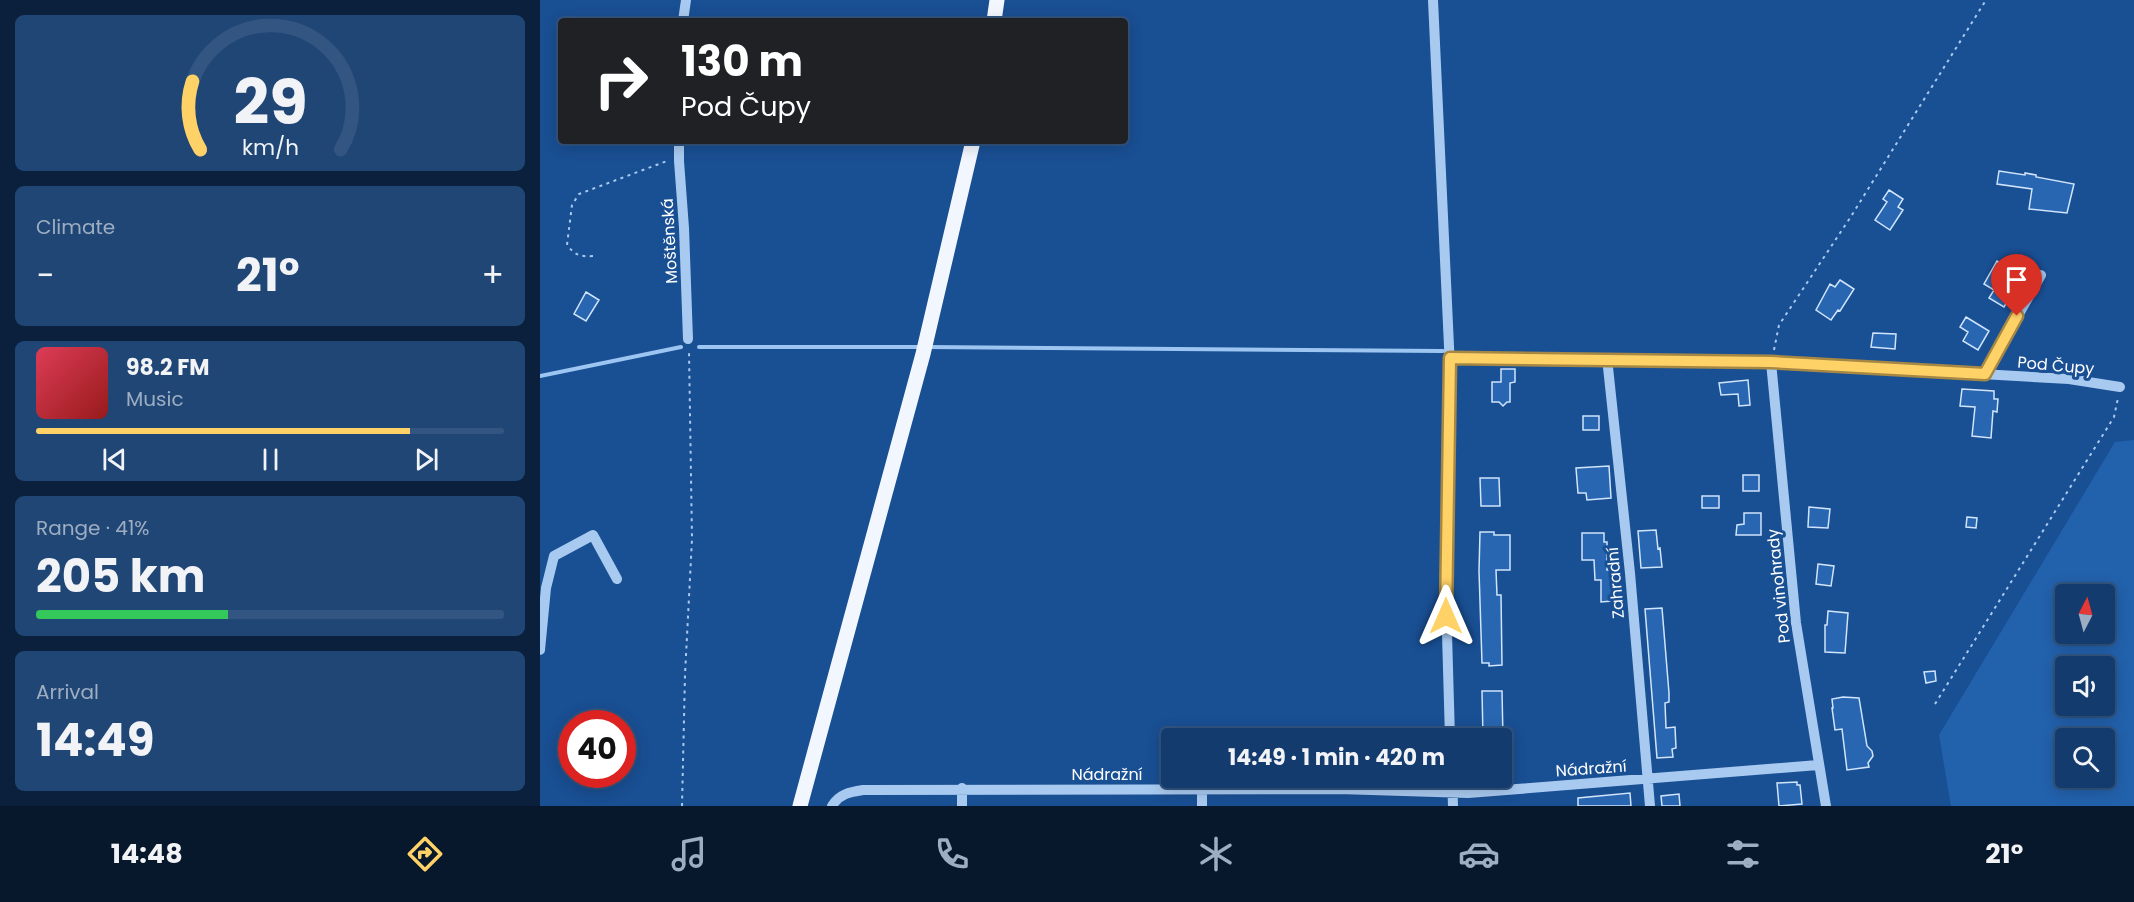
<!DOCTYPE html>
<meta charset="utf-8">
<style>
:root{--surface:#133b6e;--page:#204676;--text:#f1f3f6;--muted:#9dadc2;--line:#325581;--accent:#ffd268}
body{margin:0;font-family:Poppins,sans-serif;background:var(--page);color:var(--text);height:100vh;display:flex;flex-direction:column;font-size:22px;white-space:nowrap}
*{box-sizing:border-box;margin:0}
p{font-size:20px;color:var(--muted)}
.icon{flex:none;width:33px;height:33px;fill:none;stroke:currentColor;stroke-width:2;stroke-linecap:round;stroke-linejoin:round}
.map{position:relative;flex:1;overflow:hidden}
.sheet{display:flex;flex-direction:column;gap:15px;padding:15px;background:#0a203c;width:540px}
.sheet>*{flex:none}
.top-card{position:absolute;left:18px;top:18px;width:570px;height:126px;border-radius:6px;box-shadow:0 3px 15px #0003,0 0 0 2px var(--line);background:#202124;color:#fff;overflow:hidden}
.needle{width:39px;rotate:6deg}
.tools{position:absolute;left:1515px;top:584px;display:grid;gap:12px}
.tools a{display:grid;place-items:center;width:60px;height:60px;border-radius:6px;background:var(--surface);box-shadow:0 3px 15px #0003,0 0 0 2px var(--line);font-size:30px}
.speed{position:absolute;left:18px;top:710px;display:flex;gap:12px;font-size:30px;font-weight:700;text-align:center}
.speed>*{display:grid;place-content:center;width:78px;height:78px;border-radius:50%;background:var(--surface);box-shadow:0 3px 15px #0003,0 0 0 2px var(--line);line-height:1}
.speed .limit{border:9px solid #d22;background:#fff;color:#111}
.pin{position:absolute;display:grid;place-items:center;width:51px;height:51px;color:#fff;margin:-62px -26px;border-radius:50% 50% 50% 0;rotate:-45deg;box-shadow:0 0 6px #0007}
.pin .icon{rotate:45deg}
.me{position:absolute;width:66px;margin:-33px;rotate:0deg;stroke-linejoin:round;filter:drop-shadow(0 0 4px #0008)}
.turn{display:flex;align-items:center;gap:21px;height:126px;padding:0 24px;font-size:27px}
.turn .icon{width:78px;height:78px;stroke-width:2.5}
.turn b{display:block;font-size:42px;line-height:51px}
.big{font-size:45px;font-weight:700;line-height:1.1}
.sheet .widget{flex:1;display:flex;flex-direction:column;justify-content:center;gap:9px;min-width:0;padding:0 21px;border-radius:9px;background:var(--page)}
.sheet .dial{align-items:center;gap:0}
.dial svg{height:156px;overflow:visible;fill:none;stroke:var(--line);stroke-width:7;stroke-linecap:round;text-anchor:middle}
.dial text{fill:var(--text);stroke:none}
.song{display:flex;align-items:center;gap:18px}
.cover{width:72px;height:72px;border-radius:9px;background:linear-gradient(135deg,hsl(350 70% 55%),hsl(0 70% 35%))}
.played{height:6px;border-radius:3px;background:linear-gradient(90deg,var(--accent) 80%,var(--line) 80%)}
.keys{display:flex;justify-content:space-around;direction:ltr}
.heat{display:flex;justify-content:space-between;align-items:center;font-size:33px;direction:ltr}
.charge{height:9px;border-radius:4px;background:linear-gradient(90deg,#34c759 41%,var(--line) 0)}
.trip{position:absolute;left:621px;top:728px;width:351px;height:60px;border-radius:6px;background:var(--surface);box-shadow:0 3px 15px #0003,0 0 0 2px var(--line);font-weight:700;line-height:60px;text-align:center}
.menu{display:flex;height:96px;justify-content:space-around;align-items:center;background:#08182c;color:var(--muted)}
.menu .icon{width:42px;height:42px}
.menu .on{color:var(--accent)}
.menu b{font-size:27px;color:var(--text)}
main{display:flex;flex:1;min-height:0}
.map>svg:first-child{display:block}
</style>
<main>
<section class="sheet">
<div class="widget dial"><svg viewBox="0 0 100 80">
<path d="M14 69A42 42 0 1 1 86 69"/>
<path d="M14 69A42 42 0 0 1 10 34" stroke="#ffd268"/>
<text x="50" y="56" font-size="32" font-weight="700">29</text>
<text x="50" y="72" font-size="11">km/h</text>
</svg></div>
<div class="widget"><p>Climate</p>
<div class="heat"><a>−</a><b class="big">21°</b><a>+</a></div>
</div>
<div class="widget">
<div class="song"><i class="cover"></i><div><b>98.2 FM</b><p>Music</p></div></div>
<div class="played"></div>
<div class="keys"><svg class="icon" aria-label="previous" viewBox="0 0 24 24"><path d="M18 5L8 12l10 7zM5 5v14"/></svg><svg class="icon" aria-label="pause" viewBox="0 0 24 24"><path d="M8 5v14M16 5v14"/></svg><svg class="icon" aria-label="next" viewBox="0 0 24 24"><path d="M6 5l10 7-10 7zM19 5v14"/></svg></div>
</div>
<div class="widget"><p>Range · 41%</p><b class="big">205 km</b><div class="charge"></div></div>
<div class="widget"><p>Arrival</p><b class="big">14:49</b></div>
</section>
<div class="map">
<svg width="1594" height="806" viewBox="0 0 1594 806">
<rect width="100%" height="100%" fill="#194f93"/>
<path fill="#2261ac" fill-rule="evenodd" d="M1594,440V806H1411L1399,735L1575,442ZM1526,594H1564V633H1526ZM1526,666H1564V705H1526ZM1526,738H1564V777H1526Z"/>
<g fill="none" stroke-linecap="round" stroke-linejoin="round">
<path stroke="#9cc5f2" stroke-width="4" d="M159,347H380
M387,347L903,351
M0,376L141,347"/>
</g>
<path fill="#2866b1" stroke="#d0e4fb" stroke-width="1.5" d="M1459,171L1485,175V173L1496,175V177L1534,184L1527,213L1489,209L1492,189L1457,184Z
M1349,190L1363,199L1358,207L1363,210L1350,230L1335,220L1347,202L1343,199Z
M1457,261L1479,274L1474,282L1478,284L1464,307L1449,298L1454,290L1444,284Z
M1300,280L1314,289L1300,311L1298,310L1291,320L1276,310L1290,284L1295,287Z
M46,292L59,300L46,321L34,314Z
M1426,317L1449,331L1438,350L1423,341L1428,332L1420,327Z
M1333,333L1356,334L1355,349L1331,347Z
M961,369H975V382L970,383V402H967L963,406L959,402H952V382H961Z
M1208,380L1210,405L1199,406L1198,394L1181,395L1179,383Z
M1422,389L1454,391V399H1458L1457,412L1453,411L1451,438L1432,436L1435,407L1420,406Z
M1043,416H1059V430H1043Z
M1069,466L1071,498L1047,500L1046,493H1038L1036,468Z
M1203,475H1219V491H1203Z
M940,478H959L960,506H941Z
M1162,496H1179V508H1162Z
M1269,507L1290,509L1288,528L1268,527Z
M1204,513H1221V535H1196L1197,525L1204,524Z
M1427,517L1437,518L1436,528L1426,527Z
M1116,530L1118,549L1120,548L1122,567L1101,568L1098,531Z
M940,532H954V535H970V570H956L957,595H961L962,665L949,666V663H942L939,571Z
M1042,533H1064V542H1067V570H1071L1072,601L1061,602V580H1055L1054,560H1042Z
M1278,564L1294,566L1291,586L1276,584Z
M1122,608L1129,693V702L1125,703L1126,728L1135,727L1136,748L1132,749L1133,757L1117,758L1105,609Z
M1288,611L1308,613L1305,653L1285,652V625H1287Z
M1395,671L1396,681L1386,683L1384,672Z
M942,691H962L963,738H943Z
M1303,697L1319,698L1327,746L1332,751L1333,756L1328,763L1329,767L1307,770L1302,729L1295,730L1292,708H1293L1292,699Z
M1257,782V785H1260L1262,804L1239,806L1237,783Z
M1090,793L1091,806H1038V798Z
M1139,794L1140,806H1122L1121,796Z"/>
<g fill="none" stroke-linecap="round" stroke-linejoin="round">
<path stroke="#a9caf0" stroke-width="2" stroke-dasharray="3 4.5" stroke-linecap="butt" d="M53,256C40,257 35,255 27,245L32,205L39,194L127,161
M1234,350L1239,325L1310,218L1446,0
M1395,704L1574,417L1578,398
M142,806L145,675L152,539L149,351"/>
<path stroke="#a9caf0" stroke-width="10" d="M893,0L910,368L906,599L910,738
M143,21L146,0
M139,141V161L144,228L148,339
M910,358L1231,362L1529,379L1580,387
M1067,358L1090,573L1110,806
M1231,362L1256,623L1286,806
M1445,374L1501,275
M0,650L6,588L14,556L53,535L77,579
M912,777L913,806
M292,806C299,794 310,792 323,790L799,789L928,793L1278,765
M422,806V788
M662,806V789"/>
<path stroke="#f2f7ff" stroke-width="15" d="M454,21L457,0
M260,806L383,354L433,141"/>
</g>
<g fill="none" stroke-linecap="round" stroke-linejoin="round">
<g stroke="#a68844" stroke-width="15">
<path id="route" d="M906,616L910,358L1231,362L1445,374L1477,316"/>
</g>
<use href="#route" stroke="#ffd268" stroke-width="10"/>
</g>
<g text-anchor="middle" stroke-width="6" stroke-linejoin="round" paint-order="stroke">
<g font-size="16" fill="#fff" stroke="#194f93">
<text transform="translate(129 241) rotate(-93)" y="6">Moštěnská</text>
<text transform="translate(1516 365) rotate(5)" y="6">Pod Čupy</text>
<text transform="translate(1075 583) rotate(-95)" y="6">Zahradní</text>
<text transform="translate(1238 586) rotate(-96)" y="6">Pod vinohrady</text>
<text transform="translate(1051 768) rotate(-4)" y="6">Nádražní</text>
<text x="567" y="780">Nádražní</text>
</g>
</g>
</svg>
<div class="tools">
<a><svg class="needle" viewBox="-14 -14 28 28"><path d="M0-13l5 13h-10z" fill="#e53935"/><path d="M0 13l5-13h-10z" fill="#9dadc2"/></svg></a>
<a><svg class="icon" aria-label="sound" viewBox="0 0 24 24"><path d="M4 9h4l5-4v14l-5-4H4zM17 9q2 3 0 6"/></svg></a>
<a><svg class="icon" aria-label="search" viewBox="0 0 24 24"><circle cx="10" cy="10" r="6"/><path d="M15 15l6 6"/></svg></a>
</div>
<div class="speed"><div class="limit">40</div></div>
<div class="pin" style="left:1477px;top:316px;background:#d93025"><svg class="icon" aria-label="arrive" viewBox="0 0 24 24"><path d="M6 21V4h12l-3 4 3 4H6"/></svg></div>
<svg class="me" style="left:906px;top:616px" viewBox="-20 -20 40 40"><path d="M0-17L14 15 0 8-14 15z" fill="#ffd268" stroke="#fff" stroke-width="4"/></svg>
<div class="trip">14:49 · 1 min · 420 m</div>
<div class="top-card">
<div class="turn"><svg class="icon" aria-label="right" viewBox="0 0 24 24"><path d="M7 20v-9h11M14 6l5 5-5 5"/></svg><div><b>130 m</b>Pod Čupy</div></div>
</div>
</div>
</main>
<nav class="menu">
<b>14:48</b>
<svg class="icon on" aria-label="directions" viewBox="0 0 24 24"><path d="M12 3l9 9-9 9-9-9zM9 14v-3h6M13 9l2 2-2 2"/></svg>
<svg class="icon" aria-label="music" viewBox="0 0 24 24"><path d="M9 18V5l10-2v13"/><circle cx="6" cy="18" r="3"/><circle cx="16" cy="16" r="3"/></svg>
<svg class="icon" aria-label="phone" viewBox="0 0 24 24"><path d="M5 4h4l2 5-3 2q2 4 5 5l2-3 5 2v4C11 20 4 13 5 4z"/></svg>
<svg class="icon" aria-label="climate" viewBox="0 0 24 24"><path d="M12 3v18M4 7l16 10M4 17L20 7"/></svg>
<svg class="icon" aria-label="car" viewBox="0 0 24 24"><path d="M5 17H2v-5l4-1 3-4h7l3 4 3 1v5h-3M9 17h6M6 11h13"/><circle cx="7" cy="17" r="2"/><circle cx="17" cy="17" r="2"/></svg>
<svg class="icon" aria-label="filters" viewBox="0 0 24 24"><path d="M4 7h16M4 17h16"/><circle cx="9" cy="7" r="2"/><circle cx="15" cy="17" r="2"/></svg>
<b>21°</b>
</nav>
